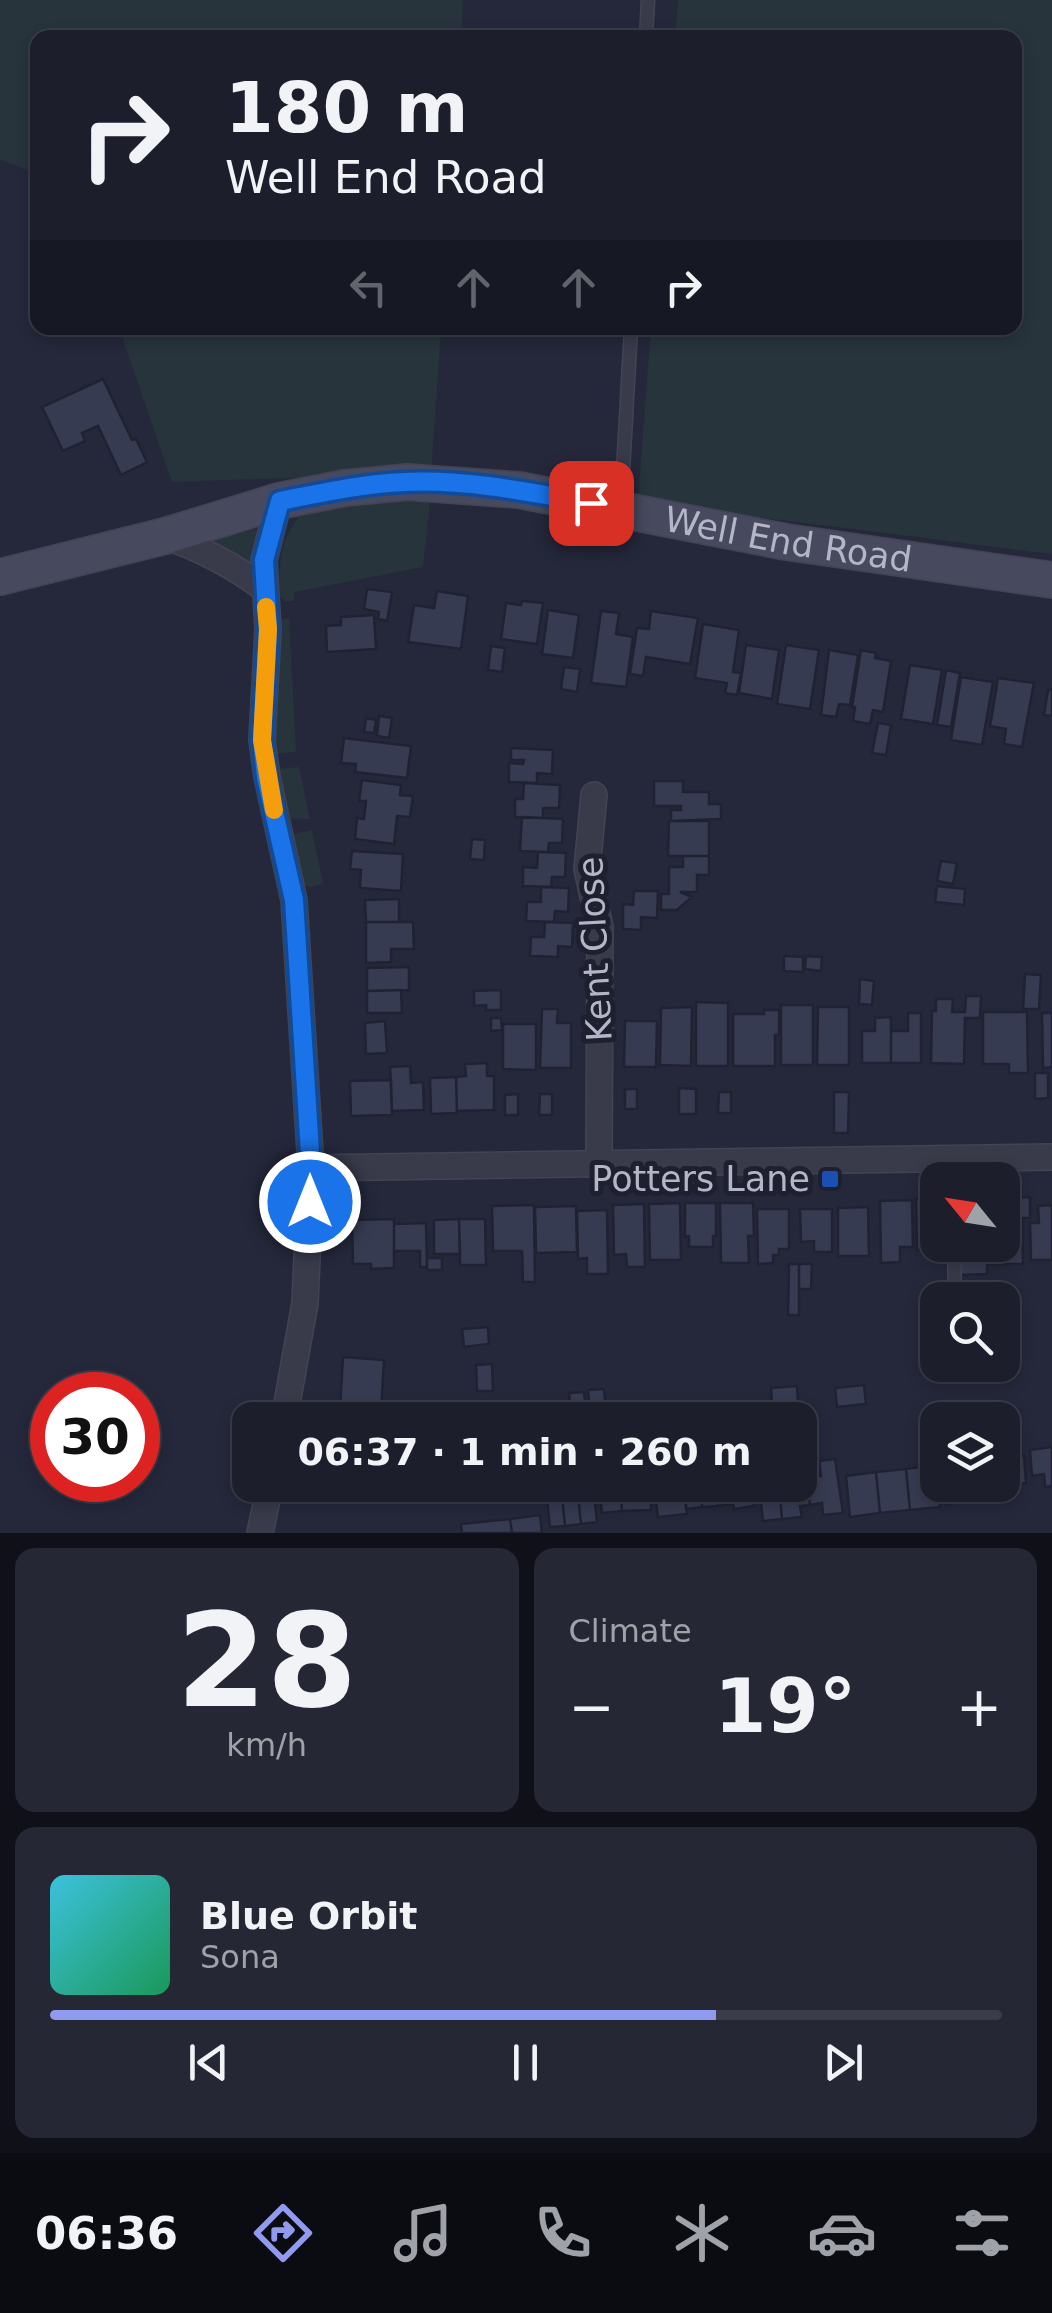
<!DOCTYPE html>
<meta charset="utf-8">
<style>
:root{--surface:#1c1e2c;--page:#252734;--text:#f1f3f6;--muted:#a0a2a9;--line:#3a3c48;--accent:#909bf0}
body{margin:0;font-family:"DejaVu Sans",sans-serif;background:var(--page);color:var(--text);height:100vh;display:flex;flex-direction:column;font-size:38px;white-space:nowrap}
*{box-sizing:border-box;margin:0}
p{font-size:32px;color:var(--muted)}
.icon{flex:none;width:55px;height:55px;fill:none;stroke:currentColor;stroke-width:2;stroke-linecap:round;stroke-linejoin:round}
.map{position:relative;height:1533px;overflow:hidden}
.drawer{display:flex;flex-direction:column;gap:15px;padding:15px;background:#0f1018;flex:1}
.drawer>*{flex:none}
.hud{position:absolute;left:30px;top:30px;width:992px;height:305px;border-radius:20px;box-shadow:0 5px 15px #0003,0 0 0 2px var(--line);background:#1c1e2c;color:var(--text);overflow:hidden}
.needle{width:65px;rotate:300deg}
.controls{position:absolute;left:920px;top:1162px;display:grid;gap:20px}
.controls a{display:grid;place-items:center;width:100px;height:100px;border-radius:20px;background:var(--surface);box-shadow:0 5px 15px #0003,0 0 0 2px var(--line);font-size:50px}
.speed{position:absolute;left:30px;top:1372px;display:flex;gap:20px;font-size:50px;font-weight:700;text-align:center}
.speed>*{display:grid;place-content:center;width:130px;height:130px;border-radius:50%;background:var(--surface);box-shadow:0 5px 15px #0003,0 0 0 2px var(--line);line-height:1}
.speed .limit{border:15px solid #d22;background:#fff;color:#111}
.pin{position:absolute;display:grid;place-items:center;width:85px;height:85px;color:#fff;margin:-42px;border-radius:20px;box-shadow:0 5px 15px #0006}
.me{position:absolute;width:110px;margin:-55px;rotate:0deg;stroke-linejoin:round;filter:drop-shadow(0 0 8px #0008)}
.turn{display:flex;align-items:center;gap:35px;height:210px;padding:0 30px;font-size:45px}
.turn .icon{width:130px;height:130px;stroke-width:2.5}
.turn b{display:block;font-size:70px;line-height:85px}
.lanes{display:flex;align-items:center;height:95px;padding:0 30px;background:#0003;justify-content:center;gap:50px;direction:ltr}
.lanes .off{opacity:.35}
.big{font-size:75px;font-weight:700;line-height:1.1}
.drawer .widget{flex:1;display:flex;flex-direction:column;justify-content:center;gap:15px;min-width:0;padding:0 35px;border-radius:20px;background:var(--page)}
.drawer .dial{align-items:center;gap:0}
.dial b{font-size:130px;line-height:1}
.song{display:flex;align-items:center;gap:30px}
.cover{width:120px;height:120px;border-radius:15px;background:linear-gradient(135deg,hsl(190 70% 55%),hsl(150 70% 35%))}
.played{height:10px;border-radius:5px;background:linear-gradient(90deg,var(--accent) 70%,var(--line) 70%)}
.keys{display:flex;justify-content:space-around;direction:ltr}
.heat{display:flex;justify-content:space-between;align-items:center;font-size:55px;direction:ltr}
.drawer .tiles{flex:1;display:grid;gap:15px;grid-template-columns:1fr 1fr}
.widget:last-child{grid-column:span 2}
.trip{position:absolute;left:232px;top:1402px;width:585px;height:100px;border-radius:20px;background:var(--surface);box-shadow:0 5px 15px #0003,0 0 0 2px var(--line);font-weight:700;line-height:100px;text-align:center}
.tab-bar{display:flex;height:160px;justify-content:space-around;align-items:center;background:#0b0c12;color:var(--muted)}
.tab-bar .icon{width:70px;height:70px}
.tab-bar .active{color:var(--accent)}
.tab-bar b{font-size:45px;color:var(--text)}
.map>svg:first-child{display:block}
</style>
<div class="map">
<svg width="1052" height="1533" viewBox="0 0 1052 1533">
<rect width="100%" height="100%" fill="#25283b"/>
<path fill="#27343c" d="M0,0H463L461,37L38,38L37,173L0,160Z
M678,0H1052V554L638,502L651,328H1015V38L675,37Z
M119,328H441L431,473L172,482Z
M390,500L430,501L423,567L294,592V601H285L280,596C279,565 279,542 299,517L337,506Z
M261,528L254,565L215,542L217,539Z
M289,618L296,752L273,754L278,621Z
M299,767L310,819L285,818L275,774L279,769Z
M312,830L323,884L309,887L302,884L290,835Z"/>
<path fill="#373b52" stroke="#202232" stroke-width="2.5" d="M103,379L132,440L136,439L147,462L121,475L98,426L82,433L85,441L63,451L42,407Z
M367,589L392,592L387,621L378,619L379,612L364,609Z
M437,591L468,596L461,649L408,642L414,605L434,608Z
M522,601L543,603L537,644L501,639L506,603L521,605Z
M548,610L579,615L573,658L542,654Z
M601,611L619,613L616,634L633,637L626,687L591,683Z
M651,611L698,618L690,664L646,657L643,676L630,674L637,628L649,629Z
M374,615L376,649L327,652L326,626L341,625V617Z
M703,624L739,630L733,672L741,673L737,695L725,693L727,683L695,678Z
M746,645L779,650L772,699L739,693Z
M786,645L819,650L810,709L777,704Z
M491,646L505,648L502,672L488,670Z
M829,650L858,655L850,705L839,704L836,717L821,715Z
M861,650L876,653L875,658L891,661L883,712L873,710L870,724L853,721L855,707H852Z
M910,665L942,670L933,724L901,719Z
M564,667L580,669L577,692L561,689Z
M946,670L960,673L951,727L937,725Z
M961,677L993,682L982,745L951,740Z
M998,678L1034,683L1022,747L1004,744L1006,729L990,726Z
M1048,690H1052V716L1044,715Z
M379,716L392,718L389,738L377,736Z
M366,718L376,720L374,733L364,732Z
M878,723L891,725L886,755L872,753Z
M344,738L411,746L407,778L355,772L356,764L341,763Z
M511,748L553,750L552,774L537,773V783L509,782V763L523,764L524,760H511Z
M362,780L401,785L400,795L413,796L410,817L397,816L394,844L355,839L357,818L364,819L366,801H359Z
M654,781H683V792H709V804H721V819L671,821V810H681V806H654Z
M524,783L560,785L559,808H543V818L515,817V799H523Z
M522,817L563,819L562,843H549L548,852L520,851Z
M669,821H709V856H668Z
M472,839L485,840L484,860L470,859Z
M352,851L403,854L401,891L360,888L361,870L350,869Z
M538,852L566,853L565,877H552L551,887L523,886V867L537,868Z
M683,856H709V875H697V892H680L692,897L677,910H661V894H669V867H683Z
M941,861L957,863L953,884L937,881Z
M937,886L965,889L964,905L935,902Z
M541,887L569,888L568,912L555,911L554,922L526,921L527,902H541Z
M634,891H658L657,918L641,917V930L623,929V904L633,905Z
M399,899V922H366L365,900Z
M366,922H413L414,949H391V962L366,963Z
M545,922L573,923L572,947L558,946V957L530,956L531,937H544Z
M784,956L803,957V972L784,971Z
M806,956L822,957L821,971L805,969Z
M409,967V990L367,991V968Z
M1025,974L1041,975L1039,1009H1023Z
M860,979L874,981L872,1005L859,1004Z
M401,990L402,1013H367V991Z
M501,990V1010H486V1005L474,1006V991Z
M966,996H981L980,1018H965L964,1064L931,1063L932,1011H936V999H953L952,1012H965Z
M696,1002L728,1003V1066H696Z
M781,1005H813V1065H781Z
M692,1007L691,1066L660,1065L661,1008Z
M818,1007H849V1065H817Z
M542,1009H558L557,1023H571V1068H540Z
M764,1010H779V1035H775V1066H733V1014H764Z
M983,1012H1027L1028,1073H1009V1064H983Z
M908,1013H921V1063H891V1031H908Z
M1042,1013H1052V1067L1043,1068Z
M891,1017V1063H862V1031H875V1018Z
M491,1018H501L502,1030L491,1031Z
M385,1021L387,1053L366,1054L365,1023Z
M625,1021H657L656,1067H624Z
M503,1024H536V1070L503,1069Z
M487,1063V1076H494V1110L457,1111L456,1077L466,1076L465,1064Z
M410,1066L411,1083L423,1082L424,1110L392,1111L390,1067Z
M1035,1073H1048V1098L1035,1099Z
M456,1077L457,1113L431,1114L430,1078Z
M391,1080L392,1115L351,1116L350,1081Z
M679,1088L696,1089V1114H679Z
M625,1089H637V1109H625Z
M719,1092H731V1113H718Z
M834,1092H849L848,1133H834Z
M518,1094V1115H505V1095Z
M540,1094H552V1115H539Z
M1030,1197V1218H1022L1023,1264H989V1245H1002V1198Z
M916,1199H938V1245H950V1249L917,1250Z
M912,1200L913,1247H900V1262L881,1263L880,1201Z
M680,1203L681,1260H650L649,1204Z
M685,1203H716V1236H713V1247H689V1236L685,1237Z
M720,1203H753L754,1236H748L749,1263H721Z
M644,1204L645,1267H627L626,1254L614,1255L613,1205Z
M534,1205L535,1282H523L522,1251H493L492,1206Z
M1052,1205V1260H1031L1030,1223H1039L1038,1206Z
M576,1206L577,1252L536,1253L535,1207Z
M868,1207L869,1256H838V1208Z
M757,1209H789V1249H779V1255H773V1263L758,1264Z
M800,1209H832V1252H814V1241L801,1242Z
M607,1210L608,1274H587V1258L578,1259L577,1211Z
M394,1219V1268L371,1269V1264H353L352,1220Z
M459,1219H485L486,1265H460Z
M459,1219L460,1254H434V1220Z
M426,1223L427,1267H420V1251H394V1224Z
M957,1245H987V1274L957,1275Z
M427,1258H442V1270H427Z
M789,1264H799V1315H788Z
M799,1264H812L811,1289H799Z
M488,1327L489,1344L464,1347L462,1329Z
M1002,1343H1018V1361L1002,1362Z
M343,1357L384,1360L381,1411L340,1408Z
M932,1357H938V1365H990L991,1375L932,1376Z
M492,1364L493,1391H477L476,1365Z
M864,1385L866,1404L837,1407L835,1388Z
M797,1386L798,1402L772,1403L771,1388Z
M604,1389L606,1410L590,1412L588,1390Z
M584,1392L586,1412L571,1414L569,1393Z
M474,1413V1420H455V1415Z
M343,1415L372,1417V1420H339Z
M1052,1447V1486L1045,1487L1044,1474L1032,1476L1030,1450Z
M935,1456L940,1507L910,1510L906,1469L922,1467L921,1457Z
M1024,1456L1026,1483L1015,1484L1016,1496L999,1498L997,1485H1002V1459Z
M835,1459L843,1513L823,1515L822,1503L810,1505L807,1477L821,1476L819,1461Z
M806,1466L810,1505L800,1506L802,1517L782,1519L779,1485H800V1467Z
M906,1469L910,1510L880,1513L876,1472Z
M876,1472L880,1513L850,1517L846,1476Z
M577,1485H593L597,1522L581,1524Z
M577,1485L581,1524L565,1526L561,1487Z
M599,1485H620L622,1511L602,1513Z
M620,1485H649L651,1510L622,1511Z
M654,1485H684L687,1514L658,1517Z
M684,1485H700L702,1507L686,1509Z
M700,1485H716L718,1506L702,1507Z
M716,1485H731L733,1504L718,1506Z
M731,1485H751L754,1506L734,1509Z
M759,1485H779L782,1519L763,1521Z
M944,1485H962L964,1502L946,1504Z
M962,1485H980L981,1496L963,1498Z
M980,1485H997L998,1494L981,1496Z
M561,1487L565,1526L550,1527L546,1489Z
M540,1515L542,1533H512L510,1519Z
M510,1519L512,1533H462L461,1524Z"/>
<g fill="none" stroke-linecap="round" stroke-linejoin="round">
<g stroke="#424454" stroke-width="15">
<path id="lane" d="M646,38L648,0
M621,507L631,328
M954,1245L955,1300"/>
</g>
<g stroke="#424454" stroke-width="28">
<path id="street" d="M279,501L264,560L268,629L262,740L267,777L294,900L311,1168L305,1303L284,1420
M165,536C202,549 233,565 265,589
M594,795L587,869L600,927L599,1163
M311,1168L1052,1157
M260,1533L270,1485"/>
</g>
<g stroke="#424454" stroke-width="38">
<g id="secondary">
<path id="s1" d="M0,577L165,536L279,501L345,488L407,482L519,490L786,542L1052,580"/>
</g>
</g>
<use href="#lane" stroke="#393b4b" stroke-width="12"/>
<use href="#street" stroke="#393b4b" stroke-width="25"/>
<use href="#secondary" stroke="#47495e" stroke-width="35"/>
</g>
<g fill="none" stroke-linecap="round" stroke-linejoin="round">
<g stroke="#114b97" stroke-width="25">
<path id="route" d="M310,1202L311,1168L294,900L266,777L262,740L268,629L264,560L280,501C321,493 361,484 404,482C465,479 530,492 591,503"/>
</g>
<use href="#route" stroke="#1a73e8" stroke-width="18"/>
<path stroke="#f59e0b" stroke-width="18" d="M266,607L268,629L262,740L274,810"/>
</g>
<rect fill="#1a4fb4" stroke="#1e2030" stroke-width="4" x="820" y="1169" width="20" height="20" rx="5"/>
<g text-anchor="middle" stroke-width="10" stroke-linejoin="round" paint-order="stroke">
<g font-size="35" fill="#b4b6c7" stroke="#1e2030">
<text dy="12" stroke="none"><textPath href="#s1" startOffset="805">Well End Road</textPath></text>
<text transform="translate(595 949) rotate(-93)" y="12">Kent Close</text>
</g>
<g font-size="35" fill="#b4b6c7" stroke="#1e2030" text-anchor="end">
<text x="810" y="1191">Potters Lane</text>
</g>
</g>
</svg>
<div class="controls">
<a><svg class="needle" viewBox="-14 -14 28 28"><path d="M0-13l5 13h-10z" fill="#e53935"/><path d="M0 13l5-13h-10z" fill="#a0a2a9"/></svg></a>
<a><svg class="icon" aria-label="search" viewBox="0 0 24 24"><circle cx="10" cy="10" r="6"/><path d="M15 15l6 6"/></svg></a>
<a><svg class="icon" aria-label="layers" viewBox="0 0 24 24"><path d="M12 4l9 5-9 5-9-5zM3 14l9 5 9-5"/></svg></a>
</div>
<div class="speed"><div class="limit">30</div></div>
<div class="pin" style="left:591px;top:503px;background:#d93025"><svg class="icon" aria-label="arrive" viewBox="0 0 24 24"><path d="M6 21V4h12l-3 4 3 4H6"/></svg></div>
<svg class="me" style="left:310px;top:1202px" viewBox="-20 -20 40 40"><circle r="17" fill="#1a73e8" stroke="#fff" stroke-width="3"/><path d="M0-11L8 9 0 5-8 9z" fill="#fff"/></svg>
<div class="trip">06:37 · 1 min · 260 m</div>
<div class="hud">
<div class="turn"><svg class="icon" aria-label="right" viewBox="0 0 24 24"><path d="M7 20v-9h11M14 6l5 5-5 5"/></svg><div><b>180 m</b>Well End Road</div></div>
<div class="lanes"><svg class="icon off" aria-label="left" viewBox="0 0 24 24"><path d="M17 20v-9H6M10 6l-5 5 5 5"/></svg><svg class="icon off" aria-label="ahead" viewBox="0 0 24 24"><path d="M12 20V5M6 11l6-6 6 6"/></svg><svg class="icon off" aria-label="ahead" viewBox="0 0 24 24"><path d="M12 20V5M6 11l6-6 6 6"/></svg><svg class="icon" aria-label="right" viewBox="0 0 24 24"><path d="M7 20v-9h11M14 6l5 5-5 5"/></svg></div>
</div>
</div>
<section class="drawer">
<div class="tiles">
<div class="widget dial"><b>28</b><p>km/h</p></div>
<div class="widget"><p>Climate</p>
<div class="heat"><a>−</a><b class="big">19°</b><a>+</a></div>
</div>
<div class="widget">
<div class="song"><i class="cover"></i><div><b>Blue Orbit</b><p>Sona</p></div></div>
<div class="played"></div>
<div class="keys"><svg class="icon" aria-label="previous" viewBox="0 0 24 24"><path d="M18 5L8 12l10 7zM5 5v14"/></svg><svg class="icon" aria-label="pause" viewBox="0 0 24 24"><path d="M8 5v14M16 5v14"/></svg><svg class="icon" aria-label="next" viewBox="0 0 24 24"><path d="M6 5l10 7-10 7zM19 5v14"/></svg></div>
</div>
</div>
</section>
<nav class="tab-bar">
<b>06:36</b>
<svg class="icon active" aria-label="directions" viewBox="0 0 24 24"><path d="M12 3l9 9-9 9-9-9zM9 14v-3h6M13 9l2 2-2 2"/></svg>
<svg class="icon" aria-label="music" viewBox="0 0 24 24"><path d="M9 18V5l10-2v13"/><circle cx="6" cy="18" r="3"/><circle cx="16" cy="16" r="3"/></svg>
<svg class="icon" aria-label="phone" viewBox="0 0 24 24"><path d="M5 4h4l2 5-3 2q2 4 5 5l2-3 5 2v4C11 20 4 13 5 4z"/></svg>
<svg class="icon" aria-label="climate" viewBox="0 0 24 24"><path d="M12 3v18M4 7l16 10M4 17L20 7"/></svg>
<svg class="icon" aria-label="car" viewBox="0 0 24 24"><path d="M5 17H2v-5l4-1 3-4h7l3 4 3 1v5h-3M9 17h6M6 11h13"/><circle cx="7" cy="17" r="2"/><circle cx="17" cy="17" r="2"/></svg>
<svg class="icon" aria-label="filters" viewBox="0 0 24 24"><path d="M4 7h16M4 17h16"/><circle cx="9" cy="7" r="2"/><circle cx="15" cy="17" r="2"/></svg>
</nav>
